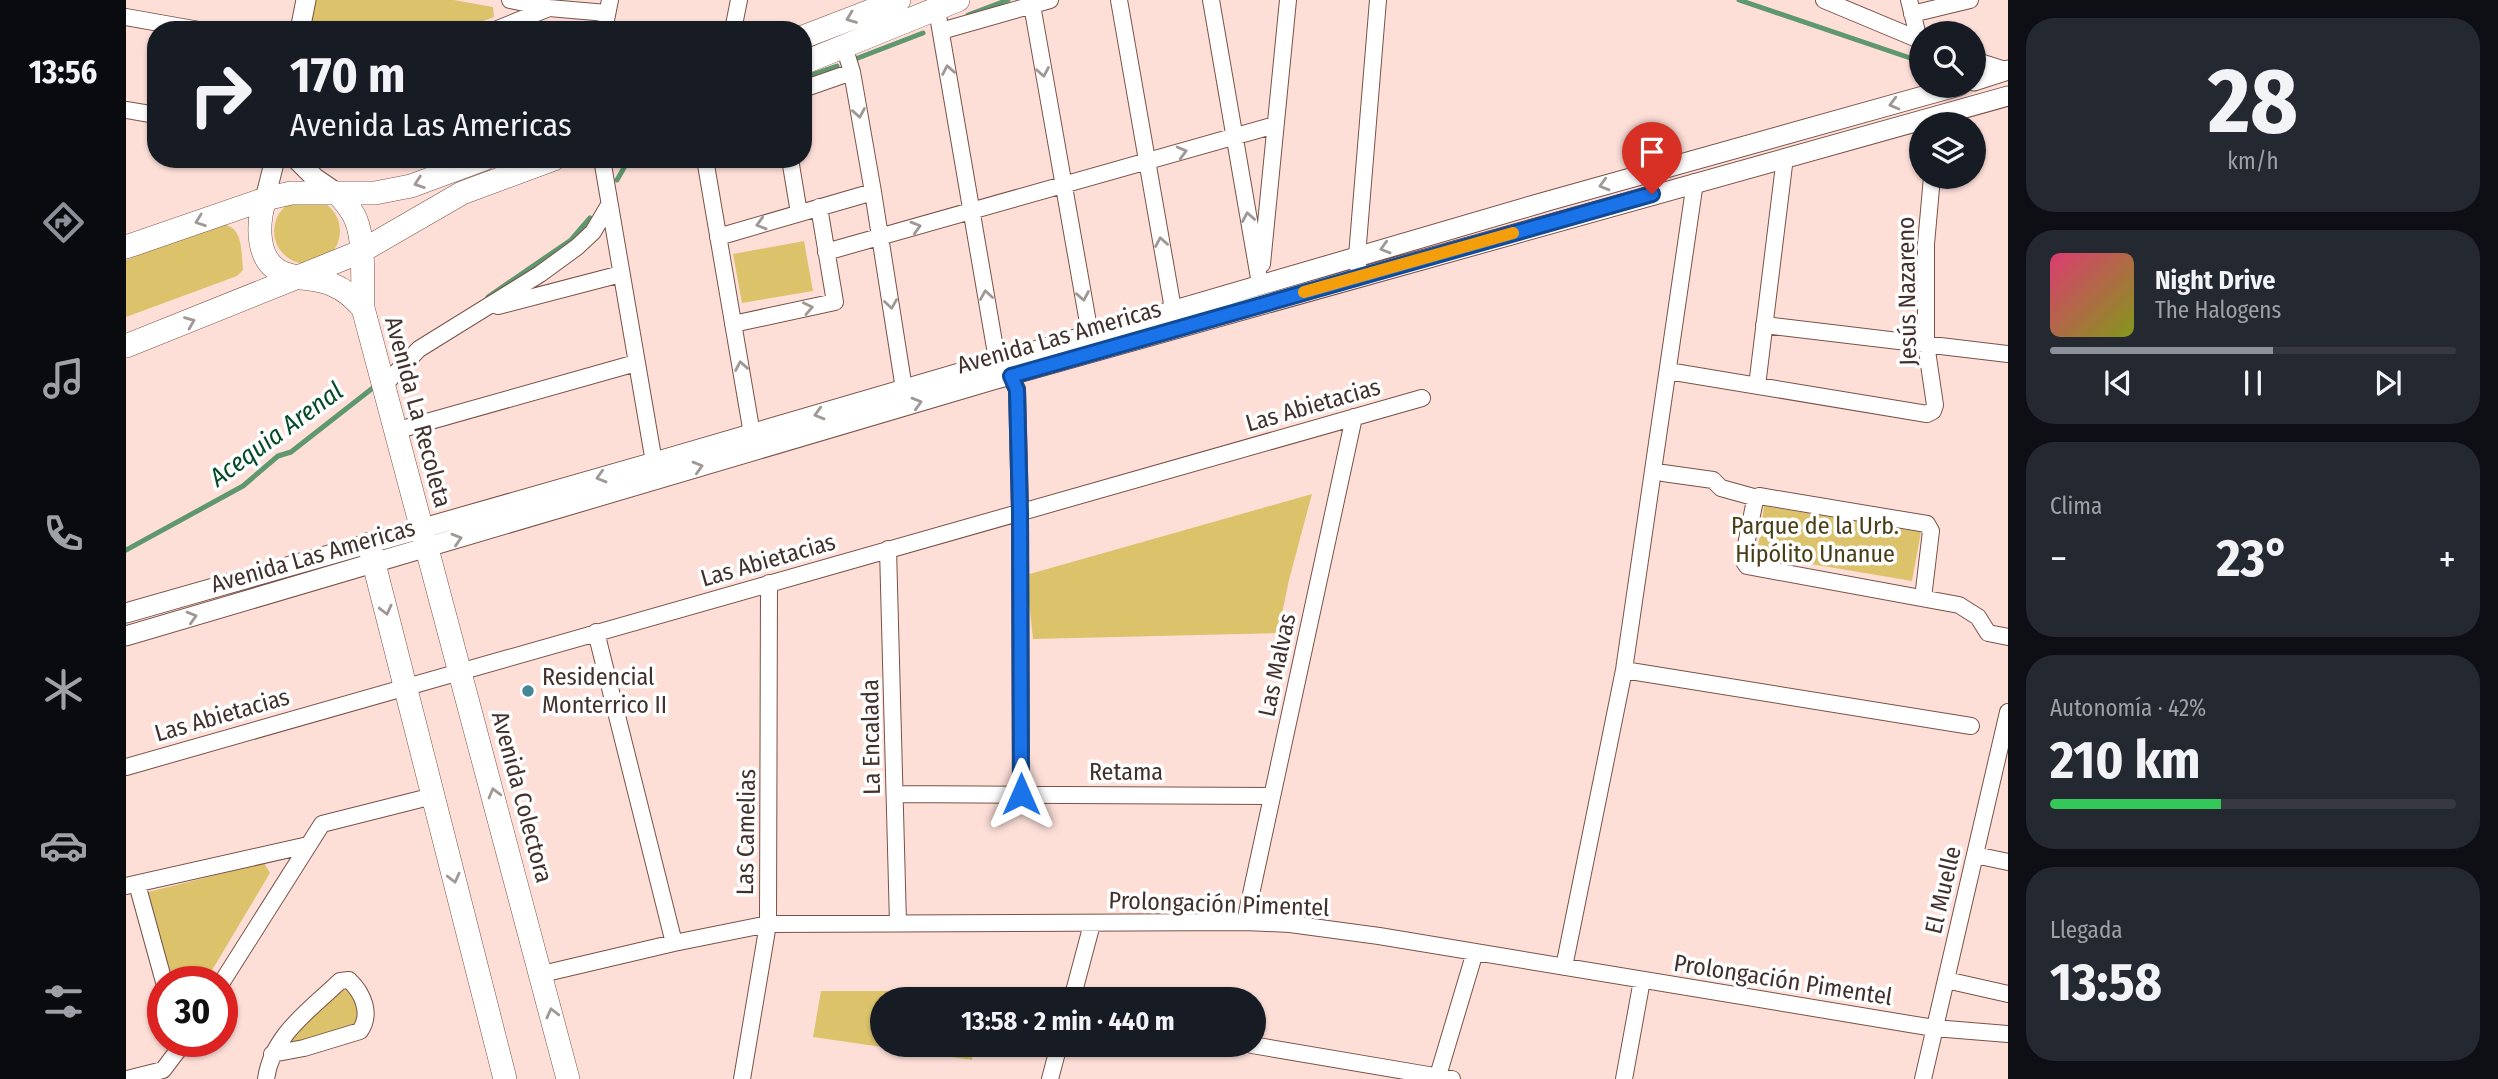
<!DOCTYPE html>
<html lang="es">
<meta charset="utf-8">
<style>
:root{--surface:#171b24;--page:#242831;--text:#f1f3f6;--muted:#9ea1a6;--line:#363941;--accent:#8c9099}
body{margin:0;font-family:"Fira Sans Condensed",sans-serif;background:var(--page);color:var(--text);height:100vh;display:flex;flex-direction:column;font-size:26px;white-space:nowrap}
*{box-sizing:border-box;margin:0}
p{font-size:23px;color:var(--muted)}
.icon{flex:none;width:38px;height:38px;fill:none;stroke:currentColor;stroke-width:2;stroke-linecap:round;stroke-linejoin:round}
.map{position:relative;flex:1;overflow:hidden}
.drawer{display:flex;flex-direction:column;gap:18px;padding:18px;background:#0d0f14;width:490px}
.drawer>*{flex:none}
.guide{position:absolute;left:21px;top:21px;width:665px;height:147px;border-radius:28px;box-shadow:0 2px 5px #0004;background:#171b24;color:var(--text);overflow:hidden}
.fabs{position:absolute;left:1783px;top:21px;display:grid;gap:14px}
.fabs a{display:grid;place-items:center;width:77px;height:77px;border-radius:50%;background:var(--surface);box-shadow:0 2px 5px #0004;font-size:35px}
.speed{position:absolute;left:21px;top:966px;display:flex;gap:14px;font-size:35px;font-weight:700;text-align:center}
.speed>*{display:grid;place-content:center;width:91px;height:91px;border-radius:50%;background:var(--surface);box-shadow:0 2px 5px #0004;line-height:1}
.speed .limit{border:10px solid #d22;background:#fff;color:#111}
.pin{position:absolute;display:grid;place-items:center;width:60px;height:60px;color:#fff;margin:-72px -30px;border-radius:50% 50% 50% 0;rotate:-45deg;box-shadow:0 0 7px #0007}
.pin .icon{rotate:45deg}
.me{position:absolute;width:77px;margin:-38px;rotate:0deg;stroke-linejoin:round;filter:drop-shadow(0 0 5px #0008)}
.turn{display:flex;align-items:center;gap:24px;height:147px;padding:0 28px;font-size:32px}
.turn .icon{width:91px;height:91px;stroke-width:2.5}
.turn b{display:block;font-size:49px;line-height:60px}
.big{font-size:52px;font-weight:700;line-height:1.1}
.drawer .widget{flex:1;display:flex;flex-direction:column;justify-content:center;gap:10px;min-width:0;padding:0 24px;border-radius:28px;background:var(--page)}
.drawer .dial{align-items:center;gap:0}
.dial b{font-size:91px;line-height:1}
.song{display:flex;align-items:center;gap:21px}
.cover{width:84px;height:84px;border-radius:10px;background:linear-gradient(135deg,hsl(340 70% 55%),hsl(70 70% 35%))}
.played{height:7px;border-radius:4px;background:linear-gradient(90deg,var(--accent) 55%,var(--line) 55%)}
.keys{display:flex;justify-content:space-around;direction:ltr}
.heat{display:flex;justify-content:space-between;align-items:center;font-size:38px;direction:ltr}
.charge{height:10px;border-radius:5px;background:linear-gradient(90deg,#34c759 42%,var(--line) 0)}
.trip{position:absolute;left:744px;top:987px;width:396px;height:70px;border-radius:35px;background:var(--surface);box-shadow:0 2px 5px #0004;font-weight:700;line-height:70px;text-align:center}
main{display:flex;flex:1;min-height:0}
.dock{display:flex;flex-direction:column;width:126px;justify-content:space-around;align-items:center;background:#090b0e;color:var(--muted)}
.dock .icon{width:49px;height:49px}
.dock .active{color:var(--accent)}
.dock b{font-size:32px;color:var(--text)}
.map>svg:first-child{display:block}
</style>
<main>
<nav class="dock">
<b>13:56</b>
<svg class="icon active" aria-label="directions" viewBox="0 0 24 24"><path d="M12 3l9 9-9 9-9-9zM9 14v-3h6M13 9l2 2-2 2"/></svg>
<svg class="icon" aria-label="music" viewBox="0 0 24 24"><path d="M9 18V5l10-2v13"/><circle cx="6" cy="18" r="3"/><circle cx="16" cy="16" r="3"/></svg>
<svg class="icon" aria-label="phone" viewBox="0 0 24 24"><path d="M5 4h4l2 5-3 2q2 4 5 5l2-3 5 2v4C11 20 4 13 5 4z"/></svg>
<svg class="icon" aria-label="climate" viewBox="0 0 24 24"><path d="M12 3v18M4 7l16 10M4 17L20 7"/></svg>
<svg class="icon" aria-label="car" viewBox="0 0 24 24"><path d="M5 17H2v-5l4-1 3-4h7l3 4 3 1v5h-3M9 17h6M6 11h13"/><circle cx="7" cy="17" r="2"/><circle cx="17" cy="17" r="2"/></svg>
<svg class="icon" aria-label="filters" viewBox="0 0 24 24"><path d="M4 7h16M4 17h16"/><circle cx="9" cy="7" r="2"/><circle cx="15" cy="17" r="2"/></svg>
</nav>
<div class="map">
<svg width="1882" height="1079" viewBox="0 0 1882 1079">
<rect width="100%" height="100%" fill="#fddfd8"/>
<path fill="#dcc36b" d="M186,0H328L367,7L368,17L333,30H181Z
M148 231a33 33 0 1 1 66 0a33 33 0 1 1-66 0Z
M95,224C118,226 115,252 117,270L111,276L0,317V260Z
M678,241L687,291L616,303L607,254Z
M1186,494L1163,580L1152,633L907,639L900,575Z
M1638,506L1795,532L1786,581L1631,555Z
M138,863L144,873L79,982H45L22,892Z
M214,989L220,990L231,997L233,1028L166,1045L162,1037Z
M695,991H855L854,999H756V1045H848L846,1060L687,1037Z"/>
<g fill="none" stroke-linecap="round" stroke-linejoin="round">
<path stroke="#5f976e" stroke-width="5" d="M1613,0L1796,62
M842,15L882,0
M732,58L797,33
M677,78L711,66
M491,180L503,159
M362,297L445,240L464,218
M0,550L117,486L152,456L165,452L248,387"/>
<g stroke="#7a5148" stroke-width="18">
<path id="minor" d="M384,0L423,8L481,13
M993,0L1047,309
M1085,0L1134,284
M1698,0L1796,41
M1783,0L1793,40
M906,5L964,334
M811,10L869,348L891,389L894,512L895,794
M1786,14L1844,0
M0,17L73,30
M369,30L423,8
M478,30L484,0
M607,30L613,0
M815,31L924,0
M718,46L726,72L747,192L778,389
M1848,60L1882,71
M677,89L726,72
M0,110L30,115
M476,159L530,474
M579,159L626,434
M664,159L673,213
M592,237L747,192
M700,252L1149,125
M1136,264L1162,0
M1232,267L1231,256L1252,0
M372,306L495,274
M607,324L709,302L693,207
M1638,325L1882,354
M1542,371L1801,414L1807,411L1809,405L1800,344V244L1806,177
M258,385L293,349L414,274L451,247L467,232L483,205
M1631,386L1659,157
M269,431L510,363
M1537,473L1587,480L1595,488L1631,498
M762,549L772,923
M1797,598L1805,531L1801,524L1633,496L1629,500L1617,560L1621,566L1833,605L1852,617L1862,633L1882,637
M470,632L548,943
M1498,670L1845,726
M0,767L1296,398
M769,794L1146,796
M1849,855L1882,862
M11,884L38,982
M0,886L182,845
M1119,922L1228,417
M1438,967L1498,670L1569,182
M416,974L548,943L642,924L1119,922L1164,924L1253,936L1808,1028L1882,1034
M1820,980L1882,994
M96,982L196,824L307,796
M946,999L966,924
M1126,1045L1326,1079
M1,1079L37,1070L59,1041
M140,1079C146,1035 184,1010 214,981L223,980C237,993 246,1014 234,1031L178,1048L146,1054
M616,1079L642,924L643,583
M924,1079L933,1045
M1311,1079L1349,952
M1498,1079L1516,980
M1797,1079L1882,712"/>
</g>
<g stroke="#7a5148" stroke-width="21">
<path id="tertiary" d="M174,30L180,0
M1848,81L1882,70
M170,159L189,178L211,193
M139,199L149,159
M0,613L546,457L1422,201L1833,86
M0,636L867,380L1882,96"/>
</g>
<g stroke="#7a5148" stroke-width="24">
<path id="secondary" d="M677,37L773,0
M677,63L832,0
M211,193C218,201 226,209 230,220C239,241 236,284 237,308L442,1079
M139,199C131,224 129,264 160,274C175,280 193,278 207,285C220,290 228,299 237,308
M0,247L139,199L165,193H249L285,186L358,159
M0,346L234,252L336,193L428,159
M243,544L379,1079"/>
</g>
<use href="#minor" stroke="#fff" stroke-width="16"/>
<use href="#tertiary" stroke="#fff" stroke-width="19"/>
<use href="#secondary" stroke="#fff" stroke-width="23"/>
</g>
<defs><path id="oneway-chevron" d="M-2-3.5L2.5 0L-2 3.5" fill="none" stroke-width="1.6" stroke-linecap="round" stroke-linejoin="round" transform="scale(1.75)"/></defs>
<g stroke="#a09895">
<use href="#oneway-chevron" transform="translate(725 18) rotate(159)"/>
<use href="#oneway-chevron" transform="translate(822 70) rotate(-100)"/>
<use href="#oneway-chevron" transform="translate(917 72) rotate(80)"/>
<use href="#oneway-chevron" transform="translate(1768 104) rotate(165)"/>
<use href="#oneway-chevron" transform="translate(733 113) rotate(80)"/>
<use href="#oneway-chevron" transform="translate(1056 152) rotate(-15)"/>
<use href="#oneway-chevron" transform="translate(293 183) rotate(161)"/>
<use href="#oneway-chevron" transform="translate(1478 185) rotate(164)"/>
<use href="#oneway-chevron" transform="translate(1122 217) rotate(-100)"/>
<use href="#oneway-chevron" transform="translate(74 221) rotate(160)"/>
<use href="#oneway-chevron" transform="translate(635 224) rotate(164)"/>
<use href="#oneway-chevron" transform="translate(790 227) rotate(-16)"/>
<use href="#oneway-chevron" transform="translate(1035 242) rotate(-100)"/>
<use href="#oneway-chevron" transform="translate(1259 248) rotate(164)"/>
<use href="#oneway-chevron" transform="translate(860 295) rotate(-99)"/>
<use href="#oneway-chevron" transform="translate(957 296) rotate(80)"/>
<use href="#oneway-chevron" transform="translate(765 304) rotate(81)"/>
<use href="#oneway-chevron" transform="translate(682 308) rotate(-12)"/>
<use href="#oneway-chevron" transform="translate(64 322) rotate(-22)"/>
<use href="#oneway-chevron" transform="translate(615 366) rotate(-100)"/>
<use href="#oneway-chevron" transform="translate(791 403) rotate(-16)"/>
<use href="#oneway-chevron" transform="translate(693 414) rotate(164)"/>
<use href="#oneway-chevron" transform="translate(572 467) rotate(-16)"/>
<use href="#oneway-chevron" transform="translate(475 477) rotate(164)"/>
<use href="#oneway-chevron" transform="translate(331 539) rotate(-17)"/>
<use href="#oneway-chevron" transform="translate(260 610) rotate(76)"/>
<use href="#oneway-chevron" transform="translate(66 617) rotate(-16)"/>
<use href="#oneway-chevron" transform="translate(368 793) rotate(-105)"/>
<use href="#oneway-chevron" transform="translate(328 878) rotate(76)"/>
<use href="#oneway-chevron" transform="translate(426 1013) rotate(-104)"/>
</g>
<g fill="none" stroke-linecap="round" stroke-linejoin="round">
<g stroke="#114b97" stroke-width="18">
<path id="route" d="M895,794L894,512L891,390L885,376L1526,194"/>
</g>
<use href="#route" stroke="#1a73e8" stroke-width="12"/>
<path stroke="#f59e0b" stroke-width="12" d="M1178,292L1387,233"/>
</g>
<circle fill="#448897" stroke="#fff" stroke-width="2.5" cx="402" cy="691" r="7"/>
<g text-anchor="middle" stroke-width="7" stroke-linejoin="round" paint-order="stroke">
<g font-size="24" fill="#42302b" stroke="#fff">
<text transform="translate(1781 291) rotate(-91)" y="8">Jesús Nazareno</text>
<text transform="translate(933 337) rotate(-16)" y="8">Avenida Las Americas</text>
<text transform="translate(1187 405) rotate(-16)" y="8">Las Abietacias</text>
<text transform="translate(292 412) rotate(75)" y="8">Avenida La Recoleta</text>
<text transform="translate(187 556) rotate(-16)" y="8">Avenida Las Americas</text>
<text transform="translate(642 560) rotate(-16)" y="8">Las Abietacias</text>
<text transform="translate(1151 665) rotate(-78)" y="8">Las Malvas</text>
<text transform="translate(96 715) rotate(-16)" y="8">Las Abietacias</text>
<text transform="translate(745 737) rotate(-91)" y="8">La Encalada</text>
<text x="1000" y="780">Retama</text>
<text transform="translate(396 797) rotate(75)" y="8">Avenida Colectora</text>
<text transform="translate(620 832) rotate(-89)" y="8">Las Camelias</text>
<text transform="translate(1817 890) rotate(-77)" y="8">El Muelle</text>
<text transform="translate(1093 904) rotate(2)" y="8">Prolongación Pimentel</text>
<text transform="translate(1657 980) rotate(9)" y="8">Prolongación Pimentel</text>
</g>
<g font-size="24" fill="#483d15" stroke="#fff">
<text x="1689" y="534">Parque de la Urb.<tspan x="1689" dy="28">Hipólito Unanue</tspan></text>
</g>
<g font-size="24" fill="#42302b" stroke="#fff" text-anchor="start">
<text x="416" y="685">Residencial<tspan x="416" dy="28">Monterrico II</tspan></text>
</g>
<g font-size="26" font-style="italic" fill="#044b27" stroke="#fff">
<text transform="translate(150 434) rotate(-36)" y="9">Acequia Arenal</text>
</g>
</g>
</svg>
<div class="fabs">
<a><svg class="icon" aria-label="search" viewBox="0 0 24 24"><circle cx="10" cy="10" r="6"/><path d="M15 15l6 6"/></svg></a>
<a><svg class="icon" aria-label="layers" viewBox="0 0 24 24"><path d="M12 4l9 5-9 5-9-5zM3 14l9 5 9-5"/></svg></a>
</div>
<div class="speed"><div class="limit">30</div></div>
<div class="pin" style="left:1526px;top:194px;background:#d93025"><svg class="icon" aria-label="arrive" viewBox="0 0 24 24"><path d="M6 21V4h12l-3 4 3 4H6"/></svg></div>
<svg class="me" style="left:895px;top:794px" viewBox="-20 -20 40 40"><path d="M0-17L14 15 0 8-14 15z" fill="#1a73e8" stroke="#fff" stroke-width="4"/></svg>
<div class="trip">13:58 · 2 min · 440 m</div>
<div class="guide">
<div class="turn"><svg class="icon" aria-label="right" viewBox="0 0 24 24"><path d="M7 20v-9h11M14 6l5 5-5 5"/></svg><div><b>170 m</b>Avenida Las Americas</div></div>
</div>
</div>
<section class="drawer">
<div class="widget dial"><b>28</b><p>km/h</p></div>
<div class="widget">
<div class="song"><i class="cover"></i><div><b>Night Drive</b><p>The Halogens</p></div></div>
<div class="played"></div>
<div class="keys"><svg class="icon" aria-label="previous" viewBox="0 0 24 24"><path d="M18 5L8 12l10 7zM5 5v14"/></svg><svg class="icon" aria-label="pause" viewBox="0 0 24 24"><path d="M8 5v14M16 5v14"/></svg><svg class="icon" aria-label="next" viewBox="0 0 24 24"><path d="M6 5l10 7-10 7zM19 5v14"/></svg></div>
</div>
<div class="widget"><p>Clima</p>
<div class="heat"><a>−</a><b class="big">23°</b><a>+</a></div>
</div>
<div class="widget"><p>Autonomía · 42%</p><b class="big">210 km</b><div class="charge"></div></div>
<div class="widget"><p>Llegada</p><b class="big">13:58</b></div>
</section>
</main>
